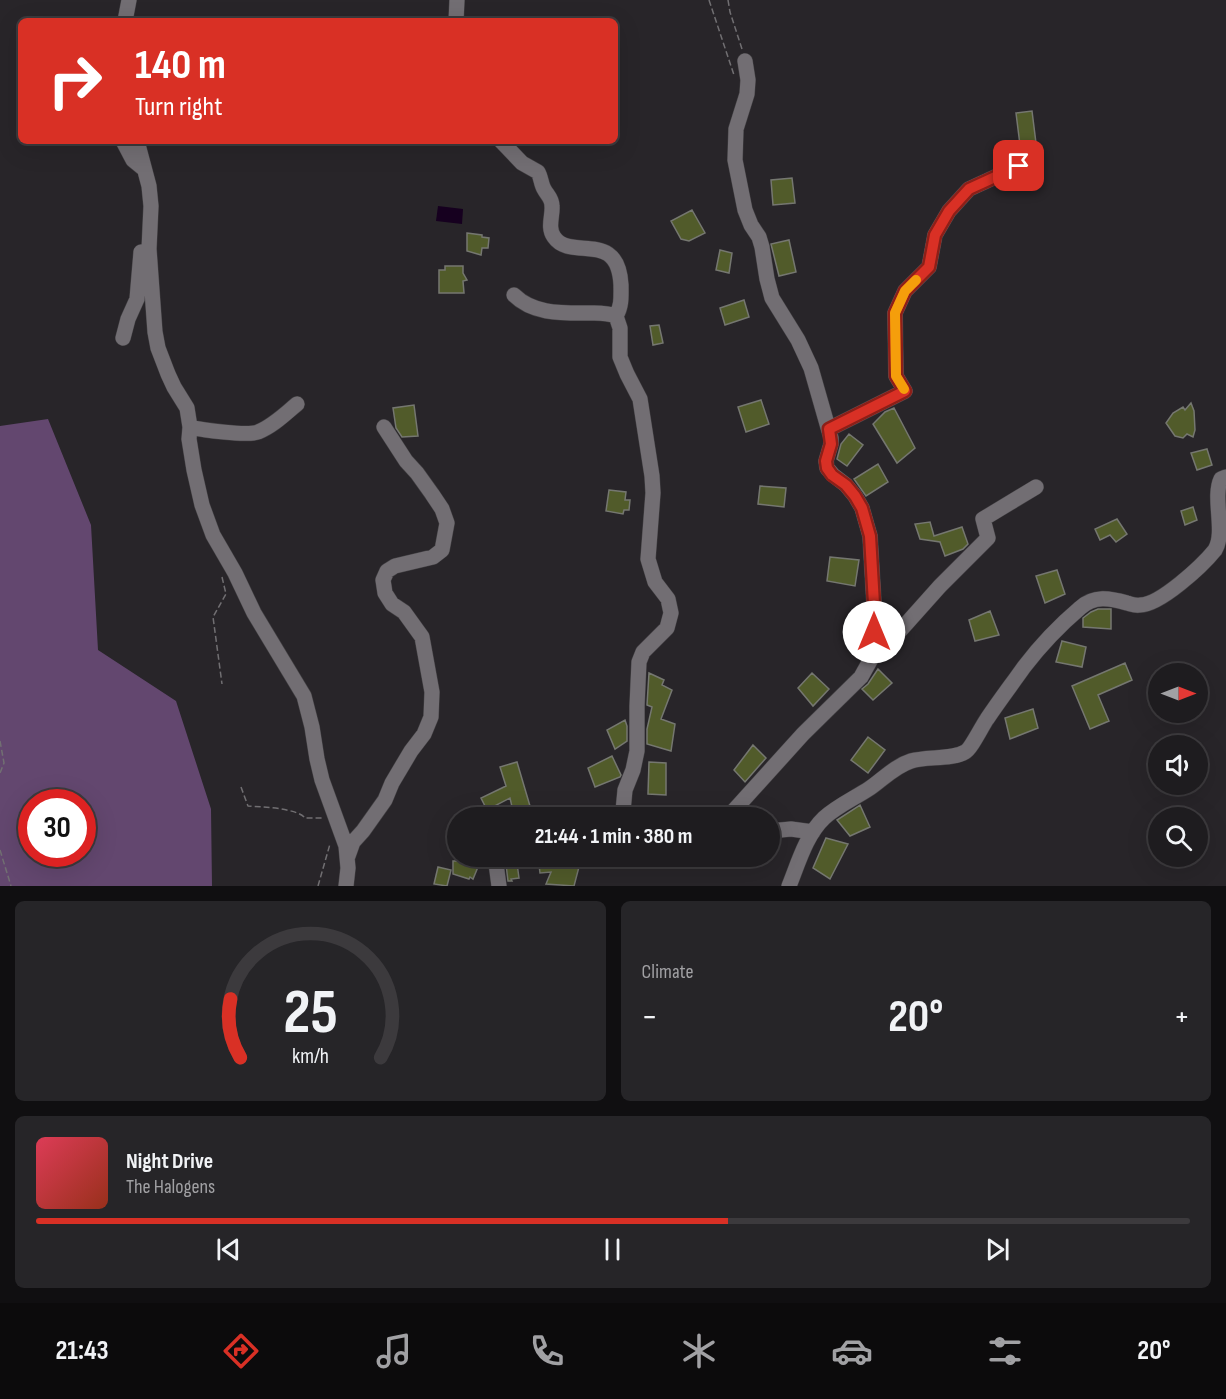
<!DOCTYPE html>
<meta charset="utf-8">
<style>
:root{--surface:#1e1c1f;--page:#262528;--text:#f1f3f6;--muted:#a1a1a4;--line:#3c3a3d;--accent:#d93025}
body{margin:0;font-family:"Sofia Sans Condensed",sans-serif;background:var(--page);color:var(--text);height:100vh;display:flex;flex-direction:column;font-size:22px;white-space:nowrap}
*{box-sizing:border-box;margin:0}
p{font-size:20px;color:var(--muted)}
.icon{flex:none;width:33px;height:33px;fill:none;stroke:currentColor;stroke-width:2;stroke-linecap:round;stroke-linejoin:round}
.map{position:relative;height:886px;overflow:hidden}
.side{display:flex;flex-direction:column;gap:15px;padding:15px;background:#100f11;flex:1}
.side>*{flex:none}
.banner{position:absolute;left:18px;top:18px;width:600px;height:126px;border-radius:9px;box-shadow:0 6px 24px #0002,0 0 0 2px var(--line);background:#d93025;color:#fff;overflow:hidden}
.needle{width:39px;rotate:90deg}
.fabs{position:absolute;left:1148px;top:663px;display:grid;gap:12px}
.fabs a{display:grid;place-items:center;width:60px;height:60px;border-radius:50%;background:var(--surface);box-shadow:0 6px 24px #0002,0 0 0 2px var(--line);font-size:30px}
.speed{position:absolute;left:18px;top:789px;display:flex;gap:12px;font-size:30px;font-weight:700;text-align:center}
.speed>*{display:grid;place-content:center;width:78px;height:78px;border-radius:50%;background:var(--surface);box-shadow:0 6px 24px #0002,0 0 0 2px var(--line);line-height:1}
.speed .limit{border:9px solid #d22;background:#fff;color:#111}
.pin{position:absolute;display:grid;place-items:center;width:51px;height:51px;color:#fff;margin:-26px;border-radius:12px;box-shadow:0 3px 9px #0006}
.me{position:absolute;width:66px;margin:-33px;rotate:0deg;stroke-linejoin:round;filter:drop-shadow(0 0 4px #0008)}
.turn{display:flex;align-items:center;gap:21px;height:126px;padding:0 18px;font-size:27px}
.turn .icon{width:78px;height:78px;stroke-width:2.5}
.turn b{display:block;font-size:42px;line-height:51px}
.big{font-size:45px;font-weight:700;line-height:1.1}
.side .widget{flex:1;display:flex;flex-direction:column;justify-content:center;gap:9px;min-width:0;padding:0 21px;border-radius:9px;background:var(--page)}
.side .dial{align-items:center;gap:0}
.dial svg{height:156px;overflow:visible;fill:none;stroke:var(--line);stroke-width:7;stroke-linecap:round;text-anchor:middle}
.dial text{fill:var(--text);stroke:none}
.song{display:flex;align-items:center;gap:18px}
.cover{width:72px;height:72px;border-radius:9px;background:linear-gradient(135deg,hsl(350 70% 55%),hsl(10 70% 35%))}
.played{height:6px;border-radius:3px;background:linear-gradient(90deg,var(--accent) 60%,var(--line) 60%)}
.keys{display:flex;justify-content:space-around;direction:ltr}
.heat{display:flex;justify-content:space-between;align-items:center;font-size:33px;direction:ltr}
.side .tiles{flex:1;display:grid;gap:15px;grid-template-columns:1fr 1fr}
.widget:last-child{grid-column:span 2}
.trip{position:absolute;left:447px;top:807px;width:333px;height:60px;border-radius:30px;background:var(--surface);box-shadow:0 6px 24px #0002,0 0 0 2px var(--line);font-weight:700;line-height:60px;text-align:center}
.tab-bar{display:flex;height:96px;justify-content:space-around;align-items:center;background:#0c0b0c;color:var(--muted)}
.tab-bar .icon{width:42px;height:42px}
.tab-bar .active{color:var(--accent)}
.tab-bar b{font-size:27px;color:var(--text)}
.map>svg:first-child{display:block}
</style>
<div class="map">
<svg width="1226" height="886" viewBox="0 0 1226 886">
<rect width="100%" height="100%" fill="#282529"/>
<path fill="#63476f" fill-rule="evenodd" d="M48,419L91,525L98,650L176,701L211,809L212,886H0V426ZM32,802H82V854H32Z"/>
<path fill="#16001f" d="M438,206L463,209L462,224L436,221Z"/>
<path fill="#515b2a" stroke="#757770" stroke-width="1.5" d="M1032,111L1037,151L1021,153L1016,113Z
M792,178L795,203L773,205L771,180Z
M692,210L705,233L689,241L681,239L671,221Z
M467,233L482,235V237L489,238L488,248H482L481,255L467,251Z
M789,240L796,272L779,276L771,244Z
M720,250L732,253L729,273L716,270Z
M445,266H463V273L467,280L463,281L464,293H439V270H445Z
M744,300L749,317L725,325L720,308Z
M659,325L663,343L653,345L650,326Z
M761,400L769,424L746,432L738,407Z
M1191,403L1194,411L1195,430L1193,437L1187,434L1183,438L1175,436L1166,423L1173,413L1183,407L1185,410Z
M414,405L418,436L402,437L396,428L393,408Z
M894,408L915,448L897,463L873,424L885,412Z
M849,434L863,445L847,466L837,459L841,444Z
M1207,449L1212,465L1197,470L1191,453Z
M878,464L888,482L866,496L854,479Z
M760,486L786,488L784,507L758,504Z
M609,490L626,492L625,500H630L629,510H624L623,514L606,511Z
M1193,507L1197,520L1185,525L1181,511Z
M1117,519L1127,534L1116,542L1110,535L1100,540L1095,529Z
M930,522L934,536L962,527L968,544L963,549L945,556L940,542L920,539L915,524Z
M830,557L859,560L855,586L827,581Z
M1057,570L1065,594L1045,603L1036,576Z
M1098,609H1111V629L1083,627V618L1091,612Z
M990,611L999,635L975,641L969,620Z
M1062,641L1086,647L1082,667L1056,662Z
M1125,663L1132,680L1098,695L1109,721L1090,729L1072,686Z
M878,669L892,683L873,700L862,689L868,684Z
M649,673L664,680L662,685L672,690L661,719L675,724L671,751L647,744V729L652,707L647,705Z
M812,673L829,689L813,706L798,688Z
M1033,709L1038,728L1010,739L1005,718Z
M625,720L627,726V741L615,749L607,730Z
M868,737L885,750L868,773L851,760Z
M753,745L766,758L745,782L734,770Z
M612,756L621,775L620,777L595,787L588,768Z
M517,762L530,806L513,811L510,798L487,810L481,798L506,786L500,767Z
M649,762L666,763V795L648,794Z
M860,805L870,827L850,836L837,820Z
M826,838L848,844L830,879L813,868Z
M505,856H516L519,878L511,879L512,881H508Z
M453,861H462L478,867L473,879L470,877L469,879L453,874Z
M554,864L579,867L574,886L546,884L551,872L540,873L539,865Z
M438,867L451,870L447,886L434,884Z"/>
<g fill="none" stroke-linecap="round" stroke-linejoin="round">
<g stroke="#434144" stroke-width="16">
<path id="minor" d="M125,21L129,0
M456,21L457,0
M123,141L133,160L144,169
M137,141L149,186L151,206L149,249L155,332L158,348L168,374L174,387L187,408L190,427L189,439L194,470L202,505L213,535L235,573L254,613L304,696L312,727L317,759L322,780L346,846L348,868L346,886
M501,141L522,163L538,172C541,177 541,184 544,189C547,195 552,198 552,206C553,216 547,227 554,237C571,262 618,228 621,285C621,296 622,306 616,316
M514,295C533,314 561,313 587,313C597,313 606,312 616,316L620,328V357L627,374L640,399L652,476L653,493L648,559L655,582L668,599L671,613L667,628L643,652L639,662L637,706V751L633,770L625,790L623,811
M123,338L128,319L137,299L141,252
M190,427C203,430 246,436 258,432C273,426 285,414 297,404
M829,429L905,391L896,376L895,313L905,291L929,267L935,235L949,211L969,189L1019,166
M871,659L898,633L940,586L988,538L983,519L1036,487
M606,818L623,811L628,818
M727,818L803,734L861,677L871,659L874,632V604L870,536L862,508L855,496L846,485L833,475L827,468L826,461L831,444V438L811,368L798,340L772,298L767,279L762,247L759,237L751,225L745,210L735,160L736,129L747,94L748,80L745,61
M770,831L791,829L813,832
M348,856L353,842L363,831L385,800L392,783L411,751L424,734L431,717L432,692L422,637L404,612L392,604L385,593L383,580L387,571L395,566L433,557L442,550L447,523L442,509L432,494L417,473L406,461L384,427
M495,856L499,886
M789,886C798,864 806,835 824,818C837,806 855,798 870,788C883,779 895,766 911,761C926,756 952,760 965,752C971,749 982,726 987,719C999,701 1012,684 1024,667C1040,646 1060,625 1080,608C1094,595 1110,598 1127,603C1131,604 1135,606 1140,605C1160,605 1202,566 1215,550C1226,532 1212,498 1221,479L1226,477"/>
</g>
<path stroke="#716f72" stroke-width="1.5" stroke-dasharray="6 3" stroke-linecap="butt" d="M709,0L734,75
M728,0L730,12L742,49
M222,577L226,594L213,617L222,684
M0,741L4,763L0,773
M241,787L248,806C262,807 297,808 305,818H322
M0,850L11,886
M318,886L330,844"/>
<use href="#minor" stroke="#726e73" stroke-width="15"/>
</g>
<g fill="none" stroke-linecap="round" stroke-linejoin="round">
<g stroke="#8d1f18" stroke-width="15">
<path id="route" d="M874,632V604L870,536L862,508L855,496L846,485L832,475L827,468L826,461L831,444L829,429L905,391L896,376L895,313L905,291L929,267L935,235L949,211L969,189L1019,166"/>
</g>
<use href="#route" stroke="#d93025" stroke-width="10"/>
<path stroke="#f59e0b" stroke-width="10" d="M904,389L896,376L895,313L905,291L916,280"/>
</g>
</svg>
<div class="fabs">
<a><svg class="needle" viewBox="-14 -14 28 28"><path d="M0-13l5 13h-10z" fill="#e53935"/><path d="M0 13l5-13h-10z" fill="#a1a1a4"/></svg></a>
<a><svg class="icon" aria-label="sound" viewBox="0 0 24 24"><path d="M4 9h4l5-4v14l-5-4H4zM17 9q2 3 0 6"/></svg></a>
<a><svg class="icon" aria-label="search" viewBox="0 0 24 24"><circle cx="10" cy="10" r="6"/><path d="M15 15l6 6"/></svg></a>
</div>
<div class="speed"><div class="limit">30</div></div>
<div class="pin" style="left:1019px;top:166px;background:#d93025"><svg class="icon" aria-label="arrive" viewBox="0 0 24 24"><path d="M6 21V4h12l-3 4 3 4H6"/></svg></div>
<svg class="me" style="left:874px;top:632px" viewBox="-20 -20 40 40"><circle r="19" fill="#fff"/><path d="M0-13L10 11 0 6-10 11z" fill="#d93025"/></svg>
<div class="trip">21:44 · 1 min · 380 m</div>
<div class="banner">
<div class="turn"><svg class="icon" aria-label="right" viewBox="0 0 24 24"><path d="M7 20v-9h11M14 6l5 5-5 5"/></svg><div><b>140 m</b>Turn right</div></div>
</div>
</div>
<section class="side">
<div class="tiles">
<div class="widget dial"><svg viewBox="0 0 100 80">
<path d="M14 69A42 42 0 1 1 86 69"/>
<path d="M14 69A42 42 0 0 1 9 39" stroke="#d93025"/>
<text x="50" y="56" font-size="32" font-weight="700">25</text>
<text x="50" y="72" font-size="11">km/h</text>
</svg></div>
<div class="widget"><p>Climate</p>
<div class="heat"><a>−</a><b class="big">20°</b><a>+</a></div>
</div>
<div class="widget">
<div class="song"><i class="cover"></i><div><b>Night Drive</b><p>The Halogens</p></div></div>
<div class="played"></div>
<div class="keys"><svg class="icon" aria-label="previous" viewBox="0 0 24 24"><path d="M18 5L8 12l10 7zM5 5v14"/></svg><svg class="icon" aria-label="pause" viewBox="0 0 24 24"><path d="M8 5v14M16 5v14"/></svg><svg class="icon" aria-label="next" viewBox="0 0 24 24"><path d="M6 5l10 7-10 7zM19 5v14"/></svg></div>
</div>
</div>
</section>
<nav class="tab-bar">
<b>21:43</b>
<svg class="icon active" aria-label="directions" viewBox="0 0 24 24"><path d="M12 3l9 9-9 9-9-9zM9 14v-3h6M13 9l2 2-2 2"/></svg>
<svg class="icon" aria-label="music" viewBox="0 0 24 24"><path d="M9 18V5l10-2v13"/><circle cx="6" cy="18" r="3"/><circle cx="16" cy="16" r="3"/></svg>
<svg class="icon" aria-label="phone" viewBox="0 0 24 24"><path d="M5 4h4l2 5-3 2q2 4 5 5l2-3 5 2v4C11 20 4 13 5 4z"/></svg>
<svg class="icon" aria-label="climate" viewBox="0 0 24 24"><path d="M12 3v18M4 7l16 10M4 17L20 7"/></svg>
<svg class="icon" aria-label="car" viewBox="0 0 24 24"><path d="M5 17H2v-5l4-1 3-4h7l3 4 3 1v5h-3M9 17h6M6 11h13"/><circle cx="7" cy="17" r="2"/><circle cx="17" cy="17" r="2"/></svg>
<svg class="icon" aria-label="filters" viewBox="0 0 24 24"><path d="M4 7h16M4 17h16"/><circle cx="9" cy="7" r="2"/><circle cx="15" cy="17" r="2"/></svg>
<b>20°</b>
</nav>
